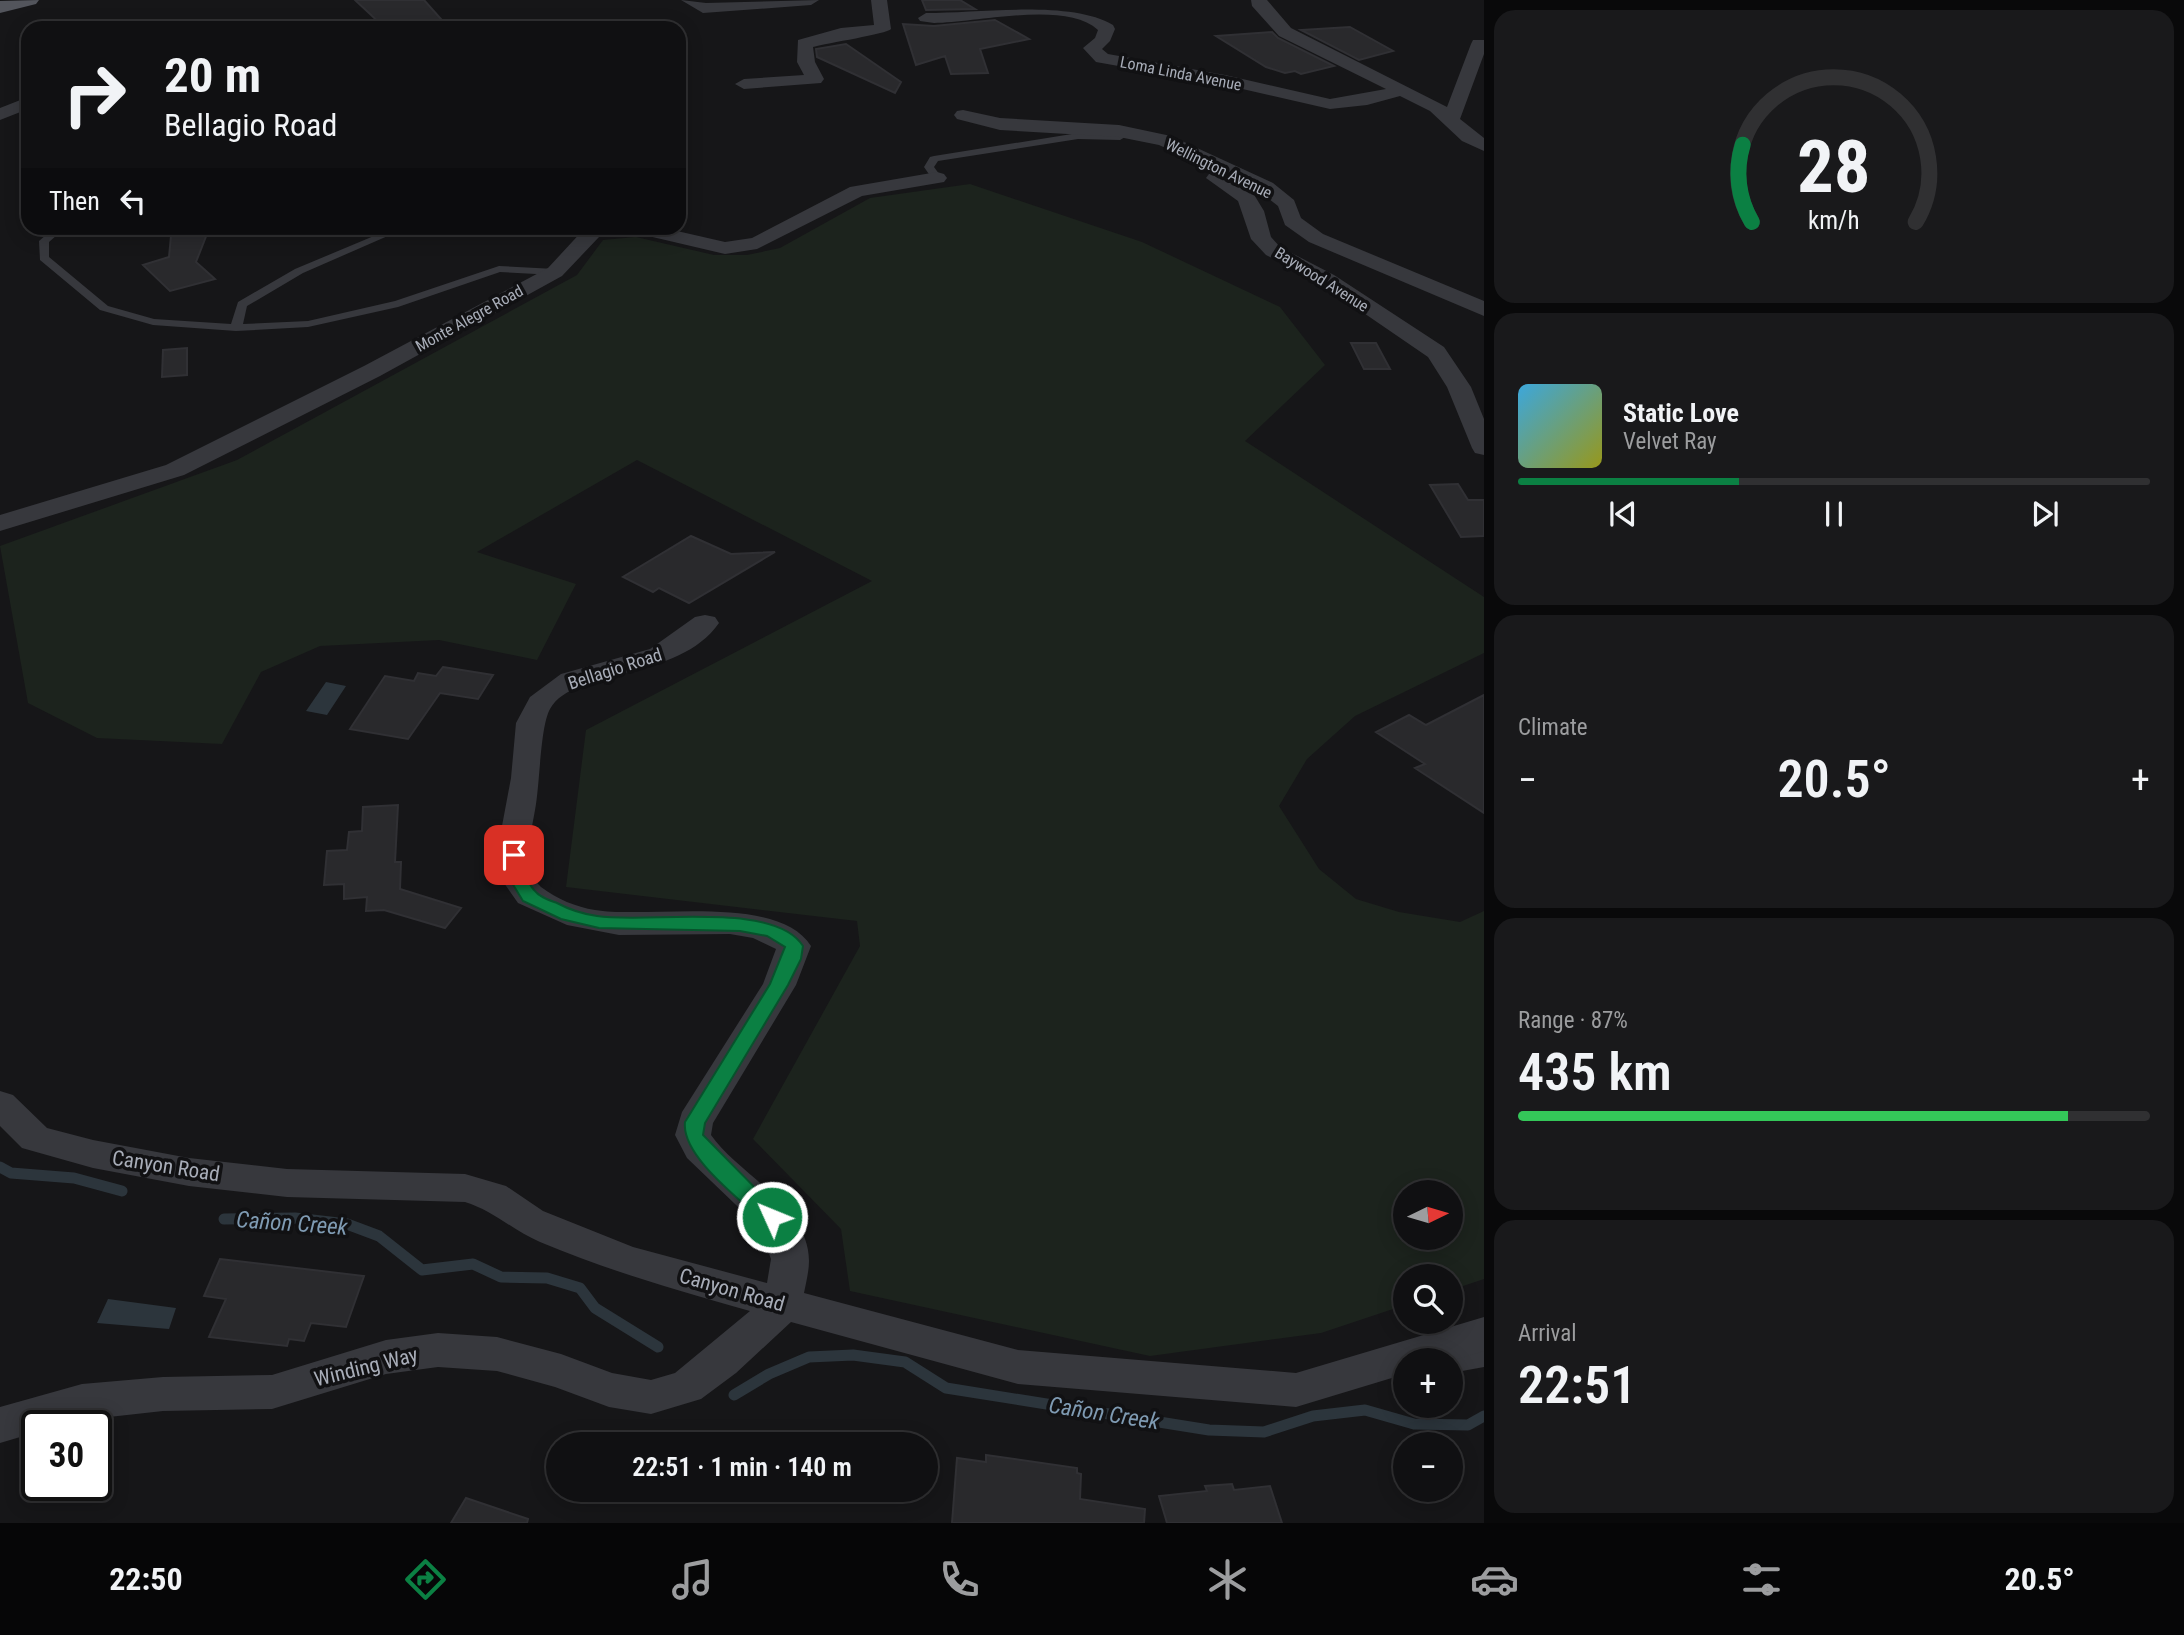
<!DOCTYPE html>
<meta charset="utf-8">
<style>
:root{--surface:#101012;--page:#19191b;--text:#f1f3f6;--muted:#9c9d9f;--line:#303032;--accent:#0b8043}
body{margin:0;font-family:"Roboto Condensed",sans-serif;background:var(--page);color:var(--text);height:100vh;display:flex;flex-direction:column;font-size:26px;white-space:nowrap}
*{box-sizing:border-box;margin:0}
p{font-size:23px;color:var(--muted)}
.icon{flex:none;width:38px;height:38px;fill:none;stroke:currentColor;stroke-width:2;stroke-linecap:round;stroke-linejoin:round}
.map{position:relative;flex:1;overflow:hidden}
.panel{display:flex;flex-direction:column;gap:10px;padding:10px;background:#09090a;width:700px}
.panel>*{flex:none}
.banner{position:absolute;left:21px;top:21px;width:665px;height:214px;border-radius:21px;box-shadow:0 4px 18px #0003,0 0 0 2px var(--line);background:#101012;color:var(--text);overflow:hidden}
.needle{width:46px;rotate:85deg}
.fabs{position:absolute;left:1393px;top:1180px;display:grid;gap:14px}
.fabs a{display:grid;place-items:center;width:70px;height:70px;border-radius:50%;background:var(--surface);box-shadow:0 4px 18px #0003,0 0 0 2px var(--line);font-size:35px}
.speed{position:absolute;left:21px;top:1410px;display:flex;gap:14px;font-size:35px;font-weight:700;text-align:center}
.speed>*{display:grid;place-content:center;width:91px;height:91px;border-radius:50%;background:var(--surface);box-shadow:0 4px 18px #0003,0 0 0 2px var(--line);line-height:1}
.speed .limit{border:4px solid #111;border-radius:10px;background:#fff;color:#111}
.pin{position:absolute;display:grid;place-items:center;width:60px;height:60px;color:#fff;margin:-30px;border-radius:14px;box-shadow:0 4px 10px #0006}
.me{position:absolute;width:77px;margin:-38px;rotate:314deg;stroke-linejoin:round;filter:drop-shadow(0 0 5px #0008)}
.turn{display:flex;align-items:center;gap:24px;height:147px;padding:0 28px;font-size:32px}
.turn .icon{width:91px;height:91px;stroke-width:2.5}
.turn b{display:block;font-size:49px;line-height:60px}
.then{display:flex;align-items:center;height:66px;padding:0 28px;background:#0003;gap:14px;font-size:26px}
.big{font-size:52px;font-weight:600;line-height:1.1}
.panel .tile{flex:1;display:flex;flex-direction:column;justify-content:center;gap:10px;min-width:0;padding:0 24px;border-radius:21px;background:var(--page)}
.panel .dial{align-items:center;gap:0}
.dial svg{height:182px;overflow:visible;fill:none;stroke:var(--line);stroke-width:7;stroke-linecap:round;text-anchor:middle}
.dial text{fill:var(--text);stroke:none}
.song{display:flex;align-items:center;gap:21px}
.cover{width:84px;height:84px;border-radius:10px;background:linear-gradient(135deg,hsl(200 70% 55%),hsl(60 70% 35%))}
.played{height:7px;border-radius:4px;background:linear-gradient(90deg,var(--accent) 35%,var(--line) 35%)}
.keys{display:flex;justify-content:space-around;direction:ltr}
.heat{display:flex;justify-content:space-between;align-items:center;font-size:38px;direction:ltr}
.charge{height:10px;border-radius:5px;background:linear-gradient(90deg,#34c759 87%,var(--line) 0)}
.trip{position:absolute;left:546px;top:1432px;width:392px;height:70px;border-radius:35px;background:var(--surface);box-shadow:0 4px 18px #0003,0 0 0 2px var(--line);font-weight:600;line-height:70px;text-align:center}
.menu{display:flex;height:112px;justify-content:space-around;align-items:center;background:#060607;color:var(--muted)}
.menu .icon{width:49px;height:49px}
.menu .current{color:var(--accent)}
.menu b{font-size:32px;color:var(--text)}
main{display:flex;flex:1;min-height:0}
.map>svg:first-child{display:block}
</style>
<main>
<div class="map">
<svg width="1484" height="1523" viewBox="0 0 1484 1523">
<rect width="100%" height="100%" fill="#161618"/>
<path fill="#1c231d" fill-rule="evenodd" d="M970,184L1142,242L1280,307L1325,365L1245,441L1484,597V653L1355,716L1307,759L1279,806L1319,869L1356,899L1399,912L1460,922L1484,911V1279L1451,1290V1276H1405V1305L1321,1333L1150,1356L850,1291L841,1229L753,1139L860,946L857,921L566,887L586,730L872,581L637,460L477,552L576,584L537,660L439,640L320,646L261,672L222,744L97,738L28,703L0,546L237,460L577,275L603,240L636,237L714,255H747L780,248L870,198ZM1405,1192H1451V1237H1405Z"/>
<path fill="#2c353c" d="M326,682L346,686L327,715L306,711Z
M108,1299L176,1308L169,1329L97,1323Z"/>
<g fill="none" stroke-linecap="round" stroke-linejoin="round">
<path stroke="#2c353c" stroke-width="11" d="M0,1167L11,1173L74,1178L122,1191
M224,1219L295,1218L347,1224L379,1236L422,1270L473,1264L501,1277L547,1278L580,1288L595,1308L658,1347
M734,1395L769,1374L809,1357L853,1355L905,1362L946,1388L1209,1430L1264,1432L1313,1416L1365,1410L1414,1424L1468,1425L1484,1416"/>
</g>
<path fill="#29292c" stroke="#303034" stroke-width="2" d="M355,0H424L449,28H385Z
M922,0H960L975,9L926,10Z
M995,20L1029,39L980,49L988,73L951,74L945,56L916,65L903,24L934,26Z
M1350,27L1393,51L1359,60L1301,30Z
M1272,32L1278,38L1334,66L1301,74L1295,71L1285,73L1266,67L1216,36Z
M846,44L901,82L895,93L817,57L816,49Z
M207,234L196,262L215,279L170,291L143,265L169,257L171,236Z
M1351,343H1376L1390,369H1364Z
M187,348V375L162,377L163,350Z
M1458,484L1468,500H1484V536L1461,537L1430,485Z
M691,536L731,554L775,552L689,603L659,588L653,592L623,577Z
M443,667L493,675L478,699L440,693L408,739L350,729L385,676L414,681L418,673L436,676Z
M1484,695V813L1415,768L1425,764L1376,732L1409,715L1426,725Z
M398,805L395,862H401L400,889L461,908L445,928L384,910L366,911L367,897L344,899V884L324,885L327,851L347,850L349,832L362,831L363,807Z
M220,1259L364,1276L346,1327L311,1323L304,1341L289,1339L287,1346L209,1337L226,1299L204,1296Z
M986,1455L1077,1468V1473L1081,1474L1080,1499L1145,1509L1144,1523H952L957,1458L986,1462Z
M1232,1484L1234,1490L1270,1486L1282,1523H1167L1159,1496L1207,1491L1205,1486Z
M466,1498L528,1519L527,1523H451Z"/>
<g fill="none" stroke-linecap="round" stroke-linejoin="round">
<path fill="#37383d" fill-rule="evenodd" d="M1078,133L1120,134L1125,137L1120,140L1078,139L938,161L934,167L942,178L937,181L933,180L924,167L930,157L934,156Z
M54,228H65L49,242V257L108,306L154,319L231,324L238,302L295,269L393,228H406L303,273L247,306L243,324L308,321L395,301L499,266L555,269L561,272L555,275L500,272L398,307L308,327L236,331L153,325L100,310L40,260L39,241Z
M1484,1349V1367L1451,1373V1360H1442L1451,1355Z"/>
<path fill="#37383d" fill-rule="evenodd" d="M681,0L706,3L819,0L811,5L703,13Z
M871,0H887L891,29C887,34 827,43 813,47L815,62L824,79L821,83L744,89L735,84L744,79L804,75L797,62L798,40L841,28L874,25Z
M1251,0H1267L1291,28L1447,107L1471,44L1473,40H1484V54L1460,119L1484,138V151L1462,141L1430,111L1400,96L1367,105L1330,109L1225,85L1096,62L1083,48L1095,38L1098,30C1065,0 977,23 934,23L920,21L918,18L926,13C980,13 1071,0 1113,25L1115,29L1110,41L1102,49L1108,54L1225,75L1330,99L1386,89L1279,36L1252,6Z
M28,97V109L0,120V108Z
M963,110L1000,118L1119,125L1171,136L1273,183L1294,200L1301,218L1323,234L1484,301V316L1309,242L1285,225L1278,206L1259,191L1225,175L1253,193L1264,211L1271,237L1280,247L1334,275L1444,347L1471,387L1484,419V455L1475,453L1472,448L1447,387L1428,357L1320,283L1266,255L1251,239L1238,201L1206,178L1209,174L1221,173L1159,145L1119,137L1000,130L957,119L954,115L957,111Z
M937,172L944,174L947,178L944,182L862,196L757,249L725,254L644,235L599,237L562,276L380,376L184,475L0,531V515L166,465L364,366L548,268L585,228H664L725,242L752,238L850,187Z
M705,615L715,617L719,623C678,682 575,666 550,709C540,727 540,785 535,810C531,833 522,869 541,887C557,899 576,907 595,910C649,919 778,893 811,946L796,985L713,1123L711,1135C738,1174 809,1206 809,1261C809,1271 806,1283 804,1293L1018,1350L1296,1373L1484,1317V1351L1451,1361L1405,1360V1374L1296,1407L1018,1384L791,1322L736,1373L701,1399L651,1414L609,1407L555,1387L497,1371L438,1367L386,1374L272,1409L163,1411L82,1420L58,1426H37V1432L0,1443V1407L82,1384L163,1377L272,1375L386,1340L438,1333L497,1337L561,1354L612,1373L651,1380L675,1373L750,1311C676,1290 612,1272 540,1242C514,1231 492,1210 465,1202L287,1197L189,1186L93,1168L22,1148L0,1126V1091L13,1095L47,1128L93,1140L189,1158L287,1169L465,1174L506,1186L543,1211L633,1247L767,1283L771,1259L759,1227L687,1158L675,1135L682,1112L763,984L776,949L753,938L730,934L619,935L567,925L518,903L504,883L499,867V842L511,778L516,723L530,697L561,674L650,649L695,617Z"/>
<path fill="#53555c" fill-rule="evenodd" d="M39,0L36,4L0,13V1Z"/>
</g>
<path fill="#0b8043" stroke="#07532c" stroke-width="2" d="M514,850L523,855C525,868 525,880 534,890C539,897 549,900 557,903C570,910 583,914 597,916C647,924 774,900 803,946L801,959L788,985L705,1123L703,1135L779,1212L782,1217L779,1223H765C741,1200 681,1156 685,1122L770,984L785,947L767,936L740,931L599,928L561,919L523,901L509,878L506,855Z"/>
<g text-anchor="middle" stroke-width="7" stroke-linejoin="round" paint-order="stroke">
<g font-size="16" fill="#a8adb8" stroke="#111113">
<text transform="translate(1181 73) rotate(11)" y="6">Loma Linda Avenue</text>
<text transform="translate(1219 168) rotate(26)" y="6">Wellington Avenue</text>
<text transform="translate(1322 279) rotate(32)" y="6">Baywood Avenue</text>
<text transform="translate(469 318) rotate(-29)" y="6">Monte Alegre Road</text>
</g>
<g font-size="18" fill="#a8adb8" stroke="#111113">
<text transform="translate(615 669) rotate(-18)" y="6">Bellagio Road</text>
</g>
<g font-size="21" fill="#a8adb8" stroke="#111113">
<text transform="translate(166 1166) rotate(9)" y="7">Canyon Road</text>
<text transform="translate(732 1290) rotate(16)" y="7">Canyon Road</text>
<text transform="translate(366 1367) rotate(-14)" y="7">Winding Way</text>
</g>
<g font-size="23" font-style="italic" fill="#7f9bb3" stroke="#111113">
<text transform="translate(292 1223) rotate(4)" y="8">Cañon Creek</text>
<text transform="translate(1104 1413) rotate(9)" y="8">Cañon Creek</text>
</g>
</g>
</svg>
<div class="fabs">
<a><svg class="needle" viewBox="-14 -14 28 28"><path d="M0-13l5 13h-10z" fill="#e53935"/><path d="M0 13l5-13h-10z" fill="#9c9d9f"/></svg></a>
<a><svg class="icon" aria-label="search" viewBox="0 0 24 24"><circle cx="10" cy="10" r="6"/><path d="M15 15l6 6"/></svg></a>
<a>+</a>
<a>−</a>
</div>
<div class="speed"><div class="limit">30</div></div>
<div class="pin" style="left:514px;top:855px;background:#d93025"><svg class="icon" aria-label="arrive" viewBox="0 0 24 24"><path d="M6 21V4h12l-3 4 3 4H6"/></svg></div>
<svg class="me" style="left:772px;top:1217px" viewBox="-20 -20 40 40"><circle r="17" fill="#0b8043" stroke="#fff" stroke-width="3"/><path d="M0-11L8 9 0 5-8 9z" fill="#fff"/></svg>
<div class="trip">22:51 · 1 min · 140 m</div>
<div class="banner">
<div class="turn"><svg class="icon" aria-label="right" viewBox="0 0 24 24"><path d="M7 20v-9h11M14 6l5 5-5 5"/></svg><div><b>20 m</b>Bellagio Road</div></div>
<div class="then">Then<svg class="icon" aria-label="left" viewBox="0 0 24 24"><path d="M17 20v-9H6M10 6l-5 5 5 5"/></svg></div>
</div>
</div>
<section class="panel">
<div class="tile dial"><svg viewBox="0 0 100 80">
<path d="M14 69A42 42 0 1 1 86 69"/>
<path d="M14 69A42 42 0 0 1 10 35" stroke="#0b8043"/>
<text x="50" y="56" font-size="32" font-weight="700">28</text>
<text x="50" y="72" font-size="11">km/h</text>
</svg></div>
<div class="tile">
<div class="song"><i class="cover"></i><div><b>Static Love</b><p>Velvet Ray</p></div></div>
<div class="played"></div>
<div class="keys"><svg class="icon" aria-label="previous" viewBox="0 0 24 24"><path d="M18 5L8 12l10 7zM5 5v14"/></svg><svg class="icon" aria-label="pause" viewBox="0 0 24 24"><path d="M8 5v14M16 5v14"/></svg><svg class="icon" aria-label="next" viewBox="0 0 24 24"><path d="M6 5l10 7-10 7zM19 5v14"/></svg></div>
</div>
<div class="tile"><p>Climate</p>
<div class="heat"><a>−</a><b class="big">20.5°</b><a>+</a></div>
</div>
<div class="tile"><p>Range · 87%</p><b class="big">435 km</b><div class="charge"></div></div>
<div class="tile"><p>Arrival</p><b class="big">22:51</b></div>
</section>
</main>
<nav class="menu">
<b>22:50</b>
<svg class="icon current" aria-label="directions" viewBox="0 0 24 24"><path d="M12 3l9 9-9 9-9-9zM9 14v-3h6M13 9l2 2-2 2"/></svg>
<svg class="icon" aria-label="music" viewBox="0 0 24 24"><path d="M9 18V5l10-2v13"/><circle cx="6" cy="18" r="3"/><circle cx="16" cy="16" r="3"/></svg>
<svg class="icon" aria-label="phone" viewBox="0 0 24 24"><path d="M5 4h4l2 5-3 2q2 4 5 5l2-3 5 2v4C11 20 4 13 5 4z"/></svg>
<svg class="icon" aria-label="climate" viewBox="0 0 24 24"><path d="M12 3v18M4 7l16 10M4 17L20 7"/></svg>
<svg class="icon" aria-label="car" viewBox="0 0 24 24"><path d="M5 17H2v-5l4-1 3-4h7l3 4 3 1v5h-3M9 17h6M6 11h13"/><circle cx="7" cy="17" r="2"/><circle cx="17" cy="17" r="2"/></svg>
<svg class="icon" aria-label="filters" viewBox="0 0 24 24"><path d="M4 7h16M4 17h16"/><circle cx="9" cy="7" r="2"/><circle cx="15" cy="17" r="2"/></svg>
<b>20.5°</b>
</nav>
